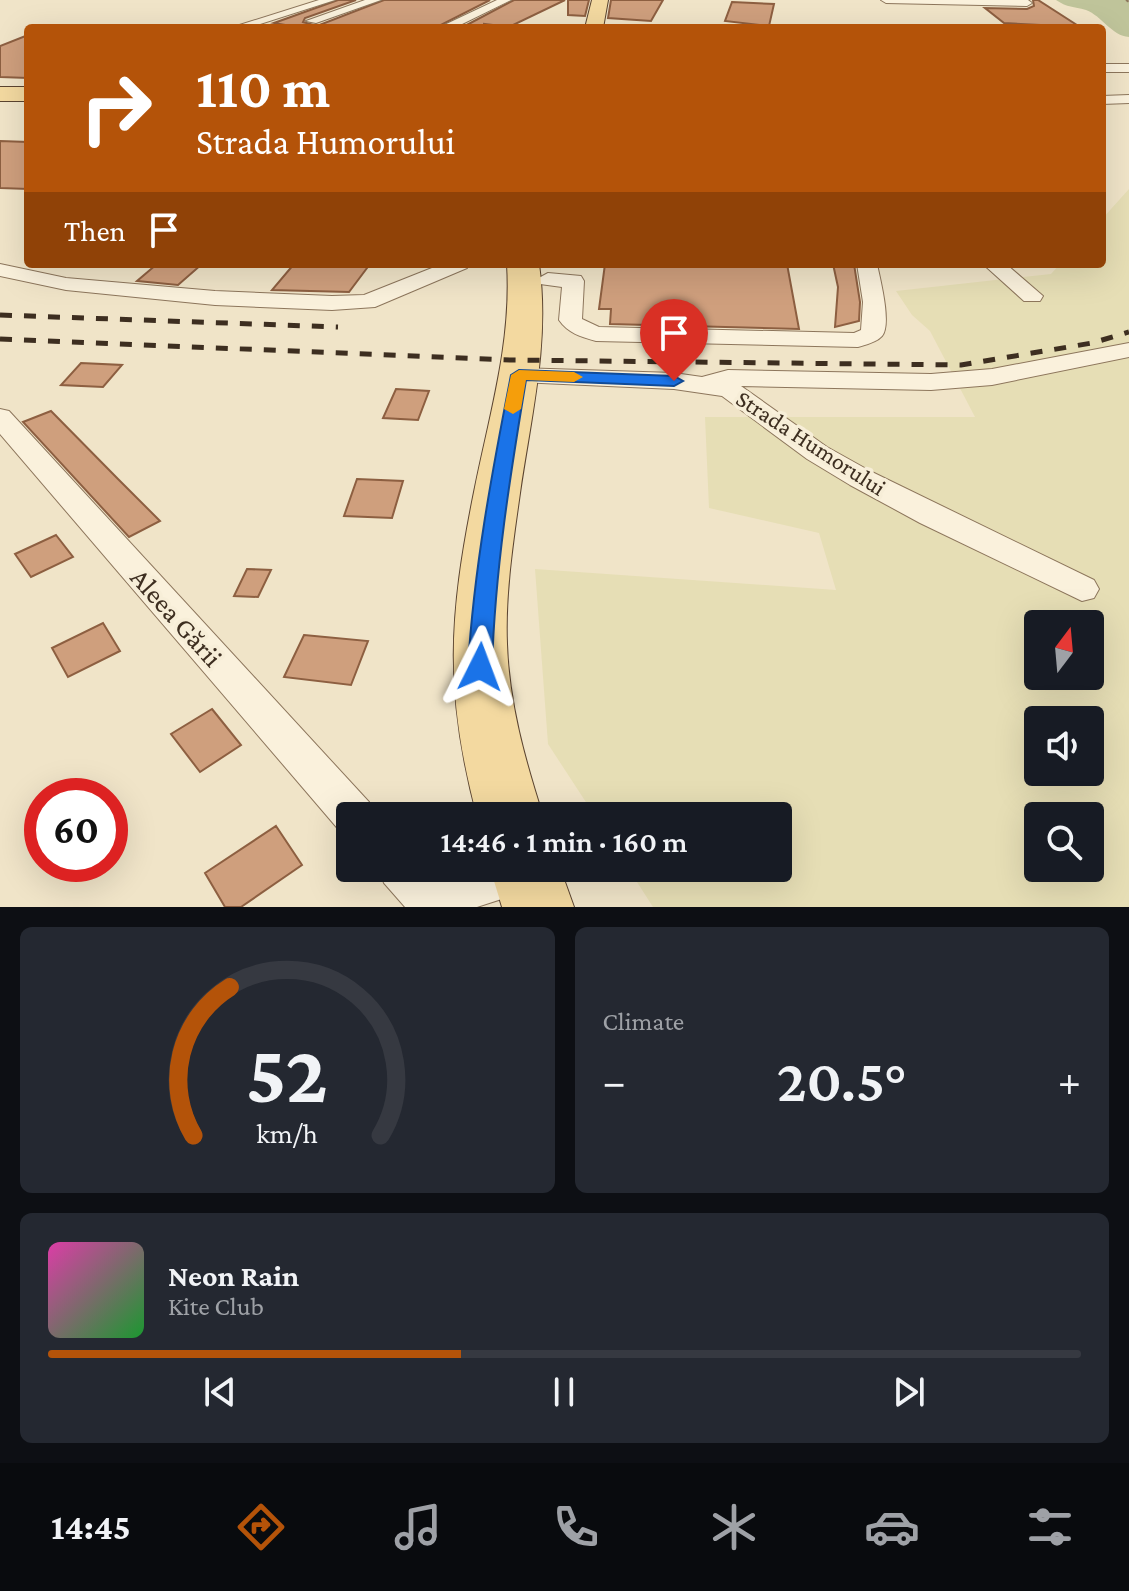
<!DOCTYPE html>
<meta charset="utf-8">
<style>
:root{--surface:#171b24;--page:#242831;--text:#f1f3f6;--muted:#9ea1a6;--line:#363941;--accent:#b45309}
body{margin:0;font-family:"Crimson Pro",serif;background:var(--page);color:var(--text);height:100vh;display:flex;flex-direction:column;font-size:30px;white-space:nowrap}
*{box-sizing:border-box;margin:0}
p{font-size:26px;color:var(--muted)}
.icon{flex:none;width:44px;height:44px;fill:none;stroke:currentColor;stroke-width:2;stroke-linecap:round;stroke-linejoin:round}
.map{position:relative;height:907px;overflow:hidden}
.side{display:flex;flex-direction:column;gap:20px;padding:20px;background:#0d0f14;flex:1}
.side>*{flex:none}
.guide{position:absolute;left:24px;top:24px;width:1082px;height:244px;border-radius:8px;box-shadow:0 8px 32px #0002;background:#b45309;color:#fff;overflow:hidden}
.needle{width:52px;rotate:16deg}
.tools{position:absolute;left:1024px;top:610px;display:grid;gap:16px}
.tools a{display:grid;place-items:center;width:80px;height:80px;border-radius:8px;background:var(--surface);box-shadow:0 8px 32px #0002;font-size:40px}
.speed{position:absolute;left:24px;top:778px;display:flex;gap:16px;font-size:40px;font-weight:700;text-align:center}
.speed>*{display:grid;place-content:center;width:104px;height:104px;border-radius:50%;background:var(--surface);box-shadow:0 8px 32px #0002;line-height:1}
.speed .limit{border:12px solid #d22;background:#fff;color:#111}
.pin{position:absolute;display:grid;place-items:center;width:68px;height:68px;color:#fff;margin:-82px -34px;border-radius:50% 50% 50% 0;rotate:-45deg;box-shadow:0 0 8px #0007}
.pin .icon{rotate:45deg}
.me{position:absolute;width:88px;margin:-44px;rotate:3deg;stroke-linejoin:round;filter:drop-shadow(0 0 6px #0008)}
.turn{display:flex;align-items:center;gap:28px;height:168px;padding:0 40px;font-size:36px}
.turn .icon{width:104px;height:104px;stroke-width:2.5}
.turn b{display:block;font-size:56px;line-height:68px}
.then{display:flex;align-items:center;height:76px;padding:0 40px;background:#0003;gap:16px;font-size:30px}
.big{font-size:60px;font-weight:600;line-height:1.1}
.side .tile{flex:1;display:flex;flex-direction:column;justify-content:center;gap:12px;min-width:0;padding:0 28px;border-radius:12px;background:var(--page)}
.side .dial{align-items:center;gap:0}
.dial svg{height:208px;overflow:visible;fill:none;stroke:var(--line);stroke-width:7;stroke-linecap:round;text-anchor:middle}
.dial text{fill:var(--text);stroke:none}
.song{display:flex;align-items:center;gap:24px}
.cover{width:96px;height:96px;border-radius:12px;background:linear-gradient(135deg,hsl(320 70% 55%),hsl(130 70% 35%))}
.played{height:8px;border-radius:4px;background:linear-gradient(90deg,var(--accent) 40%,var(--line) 40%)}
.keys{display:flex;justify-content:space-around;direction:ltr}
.heat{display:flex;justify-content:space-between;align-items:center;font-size:44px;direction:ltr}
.side .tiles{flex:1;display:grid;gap:20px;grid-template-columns:1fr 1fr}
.tile:last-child{grid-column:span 2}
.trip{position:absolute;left:336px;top:802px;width:456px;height:80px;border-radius:8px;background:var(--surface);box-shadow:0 8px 32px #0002;font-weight:600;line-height:80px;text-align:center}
.menu{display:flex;height:128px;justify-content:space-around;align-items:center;background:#090b0e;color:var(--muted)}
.menu .icon{width:56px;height:56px}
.menu .current{color:var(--accent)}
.menu b{font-size:36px;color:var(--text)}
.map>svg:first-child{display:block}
</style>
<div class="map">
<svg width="1129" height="907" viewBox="0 0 1129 907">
<rect width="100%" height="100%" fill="#f0e4c8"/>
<path fill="#e6deb5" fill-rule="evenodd" d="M1129,189V907H653L628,868H778V816H595L548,744L535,569L836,590L819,533L709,508L705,417H975L930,331L912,315L896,291L1051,274L1060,264H1102V219ZM1038,624H1090V676H1038ZM1038,720H1090V772H1038ZM1038,816H1090V868H1038Z"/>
<path fill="#bfc49a" d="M1056,0H1129V37C1112,36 1102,16 1086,10C1073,6 1068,8 1056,0Z"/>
<path fill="#cf9f7d" stroke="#8d5f41" stroke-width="2" d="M338,0H356L305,18L303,22L317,26L384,0H490L435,28H302L274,23Z
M514,0H565L509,27L484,24V28H461Z
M568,0H589L585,16L568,15Z
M611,0H663L651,21L608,18Z
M1033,0H1038L1080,27L1004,23L985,8L1027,9L1034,6Z
M732,2L774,4L769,26L725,21Z
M28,35V78L0,77V46Z
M0,141L28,142V189L0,188Z
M157,264H202L178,285L137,281Z
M294,264H370L349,292L272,290Z
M605,264H787L799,329L610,324L611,309H599Z
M833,264H854L860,302L859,321L835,327L838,287Z
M81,363L122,365L103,387L61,385Z
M396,389L429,391L418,420L383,418Z
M51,411L118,479L160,521L129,537L23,422Z
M357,479L403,481L392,518L344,516Z
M56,535L73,557L31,577L15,554Z
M247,569L271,570L258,597L234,596Z
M103,623L120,651L68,677L52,648Z
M304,635L368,641L351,685L284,677Z
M212,709L241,745L200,772L171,734Z
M276,826L302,865L241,907H225L205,873Z"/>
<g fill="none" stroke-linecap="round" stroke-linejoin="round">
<g stroke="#8d765c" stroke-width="2">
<path id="minor" d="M319,0H335L248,28H230Z
M365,0H381L316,23L306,21Z
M497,0H511L454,28H438Z
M881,0H1028L1032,3L1027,6L886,3Z
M1102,64H1129V72H1102Z
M1129,95V103L1102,104V96Z
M0,264L66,278L215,291L332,296L364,295L442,264H470L467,268L375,307L332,310L215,305L66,290L0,276Z
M857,264H877C880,279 892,324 882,336C877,342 865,345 858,347L596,341C581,337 568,333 559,320L562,287L540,284L537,279L548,273L581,276L584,281L582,319L599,327L854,333L861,330L863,302Z
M983,264H1006L1043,296L1040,301H1024Z
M1129,343V357L992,385L931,390L741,386L827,447L870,471L1094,580L1099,589L1094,598L1082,601L920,523L850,485L807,459L722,396L674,389L519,382L510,380L507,375L510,370L519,368L674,373L702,377L728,370L931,374L992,369Z
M0,409L9,411L369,802L375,816H350V834L339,830L0,434Z
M378,868H430L436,874L459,868H547L548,871L542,886L477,907H405L384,883Z"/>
</g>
<g stroke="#5b4430" stroke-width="2">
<path id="primary" d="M592,0H608L603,28H585Z
M0,87H28V101H0Z
M507,264H539C550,342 531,416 520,493C513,543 505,594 507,644C509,703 525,760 543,816H477C444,692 449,616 474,492C489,416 512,343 507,264Z
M490,868H560L574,907H502Z"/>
</g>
<path stroke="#8d765c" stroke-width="2" stroke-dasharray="3 2" stroke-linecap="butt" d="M1126,0L1129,2"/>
<use href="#minor" fill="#faf1dc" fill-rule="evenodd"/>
<use href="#primary" fill="#f3d9a0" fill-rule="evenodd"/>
<path stroke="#3d2e20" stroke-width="5" stroke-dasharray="12 12" stroke-linecap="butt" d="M0,315L338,327
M0,339L510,360L961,365L1092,343L1129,332"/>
</g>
<path fill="#1a73e8" stroke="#114b97" stroke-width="2" d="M519,370L674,376L683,381L674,386L526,380C510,476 495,570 492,667L488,674L480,676L472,674L468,667C474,568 492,472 511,375Z"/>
<path fill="#f59e0b" d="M519,370L574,372L583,377L574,382L526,380L521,409L513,414L504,409L511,375Z"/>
<g text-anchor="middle" stroke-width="7" stroke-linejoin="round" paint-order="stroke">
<g font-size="24" fill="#3d2e20" stroke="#f7eed8">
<text transform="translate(811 443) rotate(33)" y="8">Strada Humorului</text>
</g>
<g font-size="28" fill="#3d2e20" stroke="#f7eed8">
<text transform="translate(177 617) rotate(48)" y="10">Aleea Gării</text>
</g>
</g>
</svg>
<div class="tools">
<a><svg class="needle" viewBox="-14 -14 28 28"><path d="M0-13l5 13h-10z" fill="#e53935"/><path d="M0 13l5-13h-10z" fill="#9ea1a6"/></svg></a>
<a><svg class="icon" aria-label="sound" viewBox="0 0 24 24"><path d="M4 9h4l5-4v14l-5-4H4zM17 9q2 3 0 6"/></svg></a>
<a><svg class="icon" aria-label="search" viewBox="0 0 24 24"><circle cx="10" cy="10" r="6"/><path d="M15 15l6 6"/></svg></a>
</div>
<div class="speed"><div class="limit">60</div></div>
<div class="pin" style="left:674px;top:381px;background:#d93025"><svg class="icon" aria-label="arrive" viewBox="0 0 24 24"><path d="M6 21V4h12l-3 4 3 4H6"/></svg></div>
<svg class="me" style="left:480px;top:667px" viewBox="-20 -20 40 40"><path d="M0-17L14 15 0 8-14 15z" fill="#1a73e8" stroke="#fff" stroke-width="4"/></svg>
<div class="trip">14:46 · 1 min · 160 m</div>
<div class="guide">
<div class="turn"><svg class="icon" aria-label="right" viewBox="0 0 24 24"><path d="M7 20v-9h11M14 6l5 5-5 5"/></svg><div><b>110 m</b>Strada Humorului</div></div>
<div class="then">Then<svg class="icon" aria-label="arrive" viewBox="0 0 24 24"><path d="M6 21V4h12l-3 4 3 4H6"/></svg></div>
</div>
</div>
<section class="side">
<div class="tiles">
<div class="tile dial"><svg viewBox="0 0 100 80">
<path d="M14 69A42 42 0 1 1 86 69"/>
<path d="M14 69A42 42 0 0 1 28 12" stroke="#b45309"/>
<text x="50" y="56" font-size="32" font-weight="700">52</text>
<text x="50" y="72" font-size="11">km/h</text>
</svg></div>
<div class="tile"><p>Climate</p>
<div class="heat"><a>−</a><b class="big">20.5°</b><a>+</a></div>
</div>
<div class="tile">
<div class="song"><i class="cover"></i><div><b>Neon Rain</b><p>Kite Club</p></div></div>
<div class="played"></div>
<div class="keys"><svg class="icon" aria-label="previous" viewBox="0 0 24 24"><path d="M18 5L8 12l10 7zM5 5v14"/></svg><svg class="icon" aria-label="pause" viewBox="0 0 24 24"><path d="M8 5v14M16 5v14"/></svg><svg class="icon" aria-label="next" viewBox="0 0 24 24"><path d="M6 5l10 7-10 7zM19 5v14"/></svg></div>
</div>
</div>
</section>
<nav class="menu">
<b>14:45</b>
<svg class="icon current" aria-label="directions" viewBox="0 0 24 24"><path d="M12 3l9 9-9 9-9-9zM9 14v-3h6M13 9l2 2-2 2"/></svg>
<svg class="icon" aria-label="music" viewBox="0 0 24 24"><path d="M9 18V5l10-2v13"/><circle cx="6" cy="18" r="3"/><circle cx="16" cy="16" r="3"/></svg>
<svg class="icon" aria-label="phone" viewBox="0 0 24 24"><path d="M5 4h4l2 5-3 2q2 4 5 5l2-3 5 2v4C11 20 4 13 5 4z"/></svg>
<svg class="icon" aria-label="climate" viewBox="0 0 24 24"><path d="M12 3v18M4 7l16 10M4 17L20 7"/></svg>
<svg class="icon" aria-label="car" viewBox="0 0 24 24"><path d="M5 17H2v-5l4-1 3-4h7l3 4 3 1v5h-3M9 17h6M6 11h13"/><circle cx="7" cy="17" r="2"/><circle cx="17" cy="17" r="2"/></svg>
<svg class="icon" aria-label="filters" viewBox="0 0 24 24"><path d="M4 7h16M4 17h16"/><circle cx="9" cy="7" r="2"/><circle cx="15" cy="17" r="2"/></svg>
</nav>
